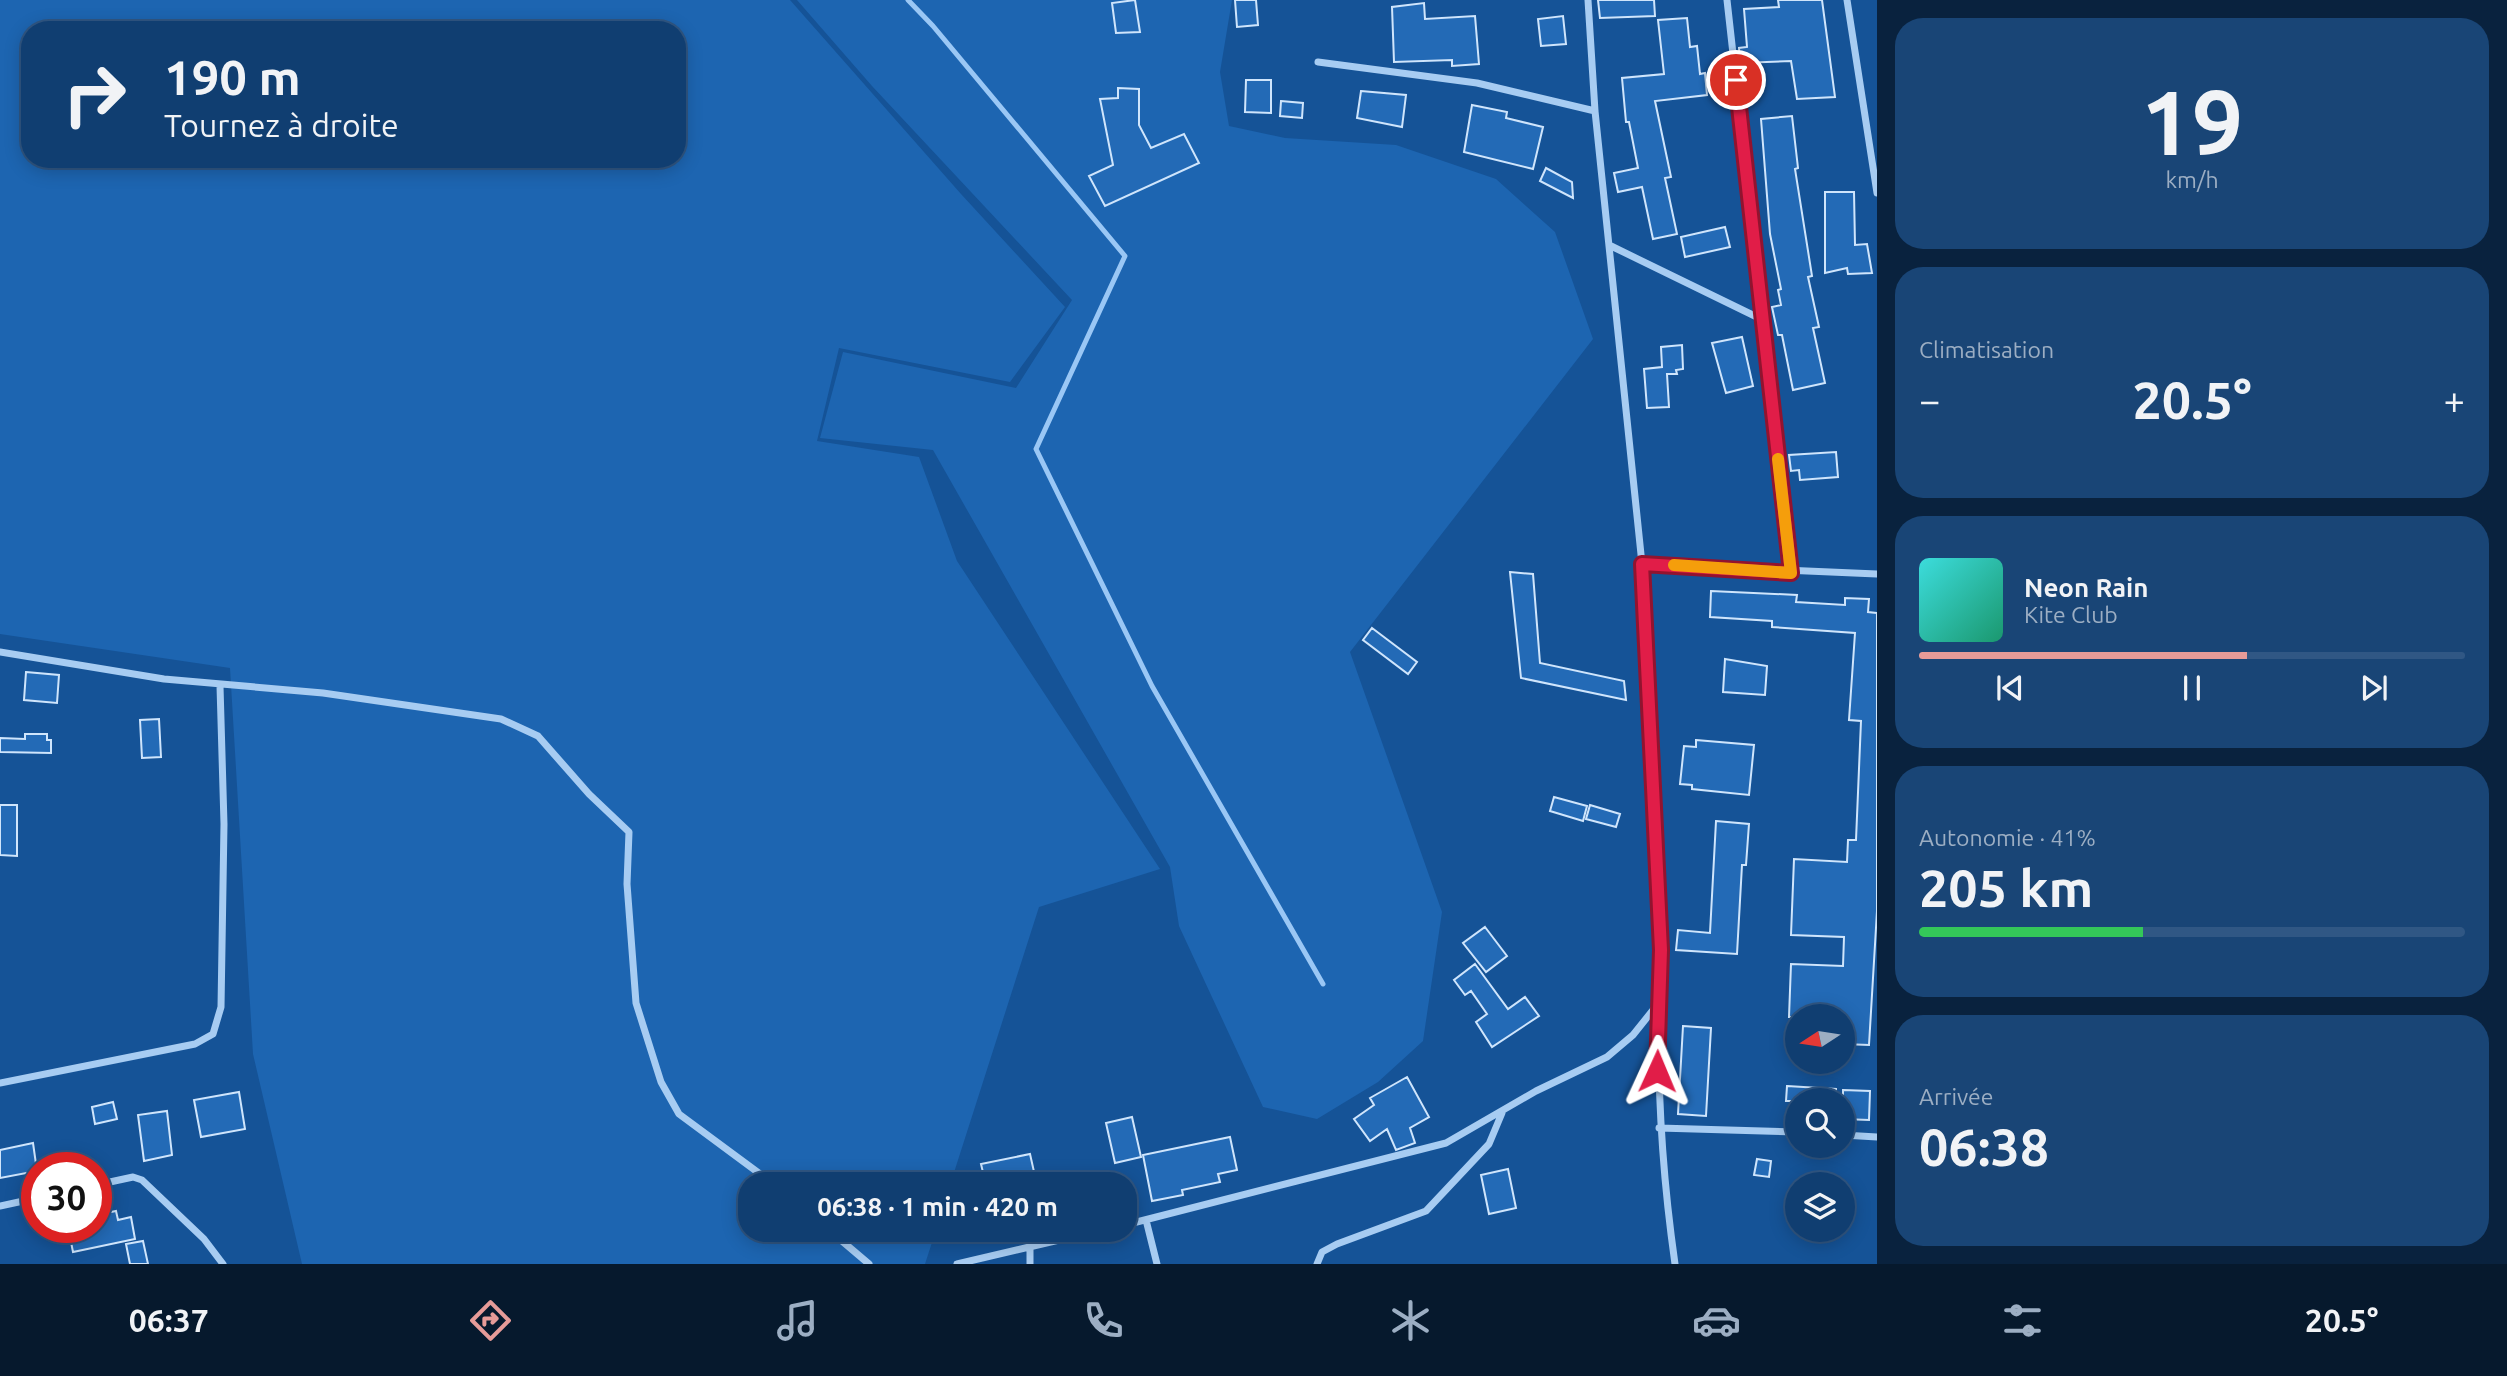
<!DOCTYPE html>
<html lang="fr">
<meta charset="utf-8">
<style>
:root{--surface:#103e71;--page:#194576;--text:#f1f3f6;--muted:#9caec3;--line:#305784;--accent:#e69b98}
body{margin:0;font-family:Ubuntu,sans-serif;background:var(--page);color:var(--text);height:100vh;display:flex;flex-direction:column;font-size:26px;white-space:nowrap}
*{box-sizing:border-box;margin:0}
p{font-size:23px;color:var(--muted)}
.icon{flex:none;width:38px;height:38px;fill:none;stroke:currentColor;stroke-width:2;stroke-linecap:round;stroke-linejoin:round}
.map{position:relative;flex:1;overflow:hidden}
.drawer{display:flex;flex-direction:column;gap:18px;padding:18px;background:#09223e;width:630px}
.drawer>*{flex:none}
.hud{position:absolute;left:21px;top:21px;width:665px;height:147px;border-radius:28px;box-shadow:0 4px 18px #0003,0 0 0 2px var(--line);background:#103e71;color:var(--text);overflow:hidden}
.needle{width:46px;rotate:258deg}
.fabs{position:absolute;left:1785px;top:1004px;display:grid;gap:14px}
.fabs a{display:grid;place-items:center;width:70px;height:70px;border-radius:50%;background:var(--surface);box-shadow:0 4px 18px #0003,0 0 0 2px var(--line);font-size:35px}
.speed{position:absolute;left:21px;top:1152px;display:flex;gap:14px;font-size:35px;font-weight:700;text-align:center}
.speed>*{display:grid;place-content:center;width:91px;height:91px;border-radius:50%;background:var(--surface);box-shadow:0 4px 18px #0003,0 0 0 2px var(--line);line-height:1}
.speed .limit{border:10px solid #d22;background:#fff;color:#111}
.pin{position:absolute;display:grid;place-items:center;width:60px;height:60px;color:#fff;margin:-30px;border:4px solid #fff;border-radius:50%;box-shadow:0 2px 7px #0007}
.me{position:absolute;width:77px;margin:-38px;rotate:1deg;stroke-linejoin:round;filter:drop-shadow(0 0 5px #0008)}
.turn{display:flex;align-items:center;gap:24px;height:147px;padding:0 28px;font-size:32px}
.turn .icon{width:91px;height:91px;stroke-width:2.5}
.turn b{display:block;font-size:49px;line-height:60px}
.big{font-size:52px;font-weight:700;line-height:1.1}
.drawer .widget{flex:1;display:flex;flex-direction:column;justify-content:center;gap:10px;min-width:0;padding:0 24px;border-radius:28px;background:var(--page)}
.drawer .dial{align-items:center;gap:0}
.dial b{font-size:91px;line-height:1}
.song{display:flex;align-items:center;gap:21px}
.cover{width:84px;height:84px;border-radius:10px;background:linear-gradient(135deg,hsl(180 70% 55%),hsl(160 70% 35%))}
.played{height:7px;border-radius:4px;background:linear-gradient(90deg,var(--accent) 60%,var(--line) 60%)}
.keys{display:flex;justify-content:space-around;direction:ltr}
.heat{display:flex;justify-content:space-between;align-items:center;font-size:38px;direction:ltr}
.charge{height:10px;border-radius:5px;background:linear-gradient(90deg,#34c759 41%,var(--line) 0)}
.trip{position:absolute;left:738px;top:1172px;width:399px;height:70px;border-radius:28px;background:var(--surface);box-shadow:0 4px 18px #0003,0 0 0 2px var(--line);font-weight:700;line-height:70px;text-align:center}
.dock{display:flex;height:112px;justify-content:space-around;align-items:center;background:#06192d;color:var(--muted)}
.dock .icon{width:49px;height:49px}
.dock .current{color:var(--accent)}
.dock b{font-size:32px;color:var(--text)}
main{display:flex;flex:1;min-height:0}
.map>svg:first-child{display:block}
</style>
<main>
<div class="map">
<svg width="1877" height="1264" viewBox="0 0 1877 1264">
<rect width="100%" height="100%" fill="#155397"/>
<path fill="#1d65b1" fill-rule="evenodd" d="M0,0H790L961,194L1065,307L1010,382L839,348L817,441L919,457L957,561L1160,869L1039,907L950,1185H751V1230H936L925,1264H302L253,1054L230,668L0,634ZM30,30H677V159H30Z
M797,0H1232L1220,72L1229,126L1285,138L1396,145L1496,179L1555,232L1593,339L1350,652L1442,912L1423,1041L1378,1082L1317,1119L1263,1107L1179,926L1170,867L933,450L820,438L843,352L1016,388L1072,300L872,86Z"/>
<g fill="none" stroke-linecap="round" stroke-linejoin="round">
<path stroke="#9ac7f5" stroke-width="5" d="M908,0L933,26L1125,256L1036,449L1152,686L1323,984"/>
</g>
<path fill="#236ab6" stroke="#cfe5fc" stroke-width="2" d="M1135,0L1140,32L1116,33L1112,3Z
M1235,0H1256L1258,25L1237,27Z
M1598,0H1654L1655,16L1600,18Z
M1778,0H1822L1835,97L1797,99L1791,61L1740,63L1739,48L1747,47L1744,9L1779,7Z
M1424,3L1425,19L1475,16L1479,64L1452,66V60L1394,62L1392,7Z
M1563,16L1566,44L1541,46L1538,19Z
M1687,18L1690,47L1697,46L1700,74L1705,73L1707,95L1655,101L1671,177L1665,178L1677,234L1653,239L1642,187L1618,192L1614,173L1638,168L1629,122H1626L1622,78L1664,74L1658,20Z
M1246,80H1271V113L1245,112Z
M1118,88L1139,89V125L1151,148L1184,134L1199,163L1105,206L1089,176L1113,165L1100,99L1118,98Z
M1361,91L1406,95L1402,127L1357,118Z
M1281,101L1303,103L1302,118L1280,116Z
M1472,105L1507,112L1506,118L1543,127L1533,169L1464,152Z
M1792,116L1798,168L1795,169L1812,276L1808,277L1819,327L1813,328L1825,383L1793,390L1782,335H1778L1772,307L1781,305L1778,290L1781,289L1770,234L1761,119Z
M1546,168L1572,182L1573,198L1540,181Z
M1825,192H1854L1855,245L1867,244L1872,273L1848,274L1847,268L1825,273Z
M1725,227L1730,247L1685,257L1681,237Z
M1742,337L1753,386L1726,393L1712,343Z
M1682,345L1683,369L1676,370L1677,374H1667L1669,407L1647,408L1644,369L1662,367L1661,347Z
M1836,452L1838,477L1800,480L1799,470L1791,471L1789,455Z
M1510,572L1533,574L1540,663L1624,681L1626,700L1521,678Z
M1711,591L1797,595L1796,602L1845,605V598L1869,599L1868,612L1877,613V911L1869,1045L1843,1044V1017H1789L1791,964L1843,966L1844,937L1791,935L1794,859L1847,862L1848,840H1856L1861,721L1849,720L1855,633L1772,627V621L1710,617Z
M1372,628L1417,662L1408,674L1363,640Z
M1725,659L1767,666L1765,695L1723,692Z
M26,672L59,675L57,703L24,700Z
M159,719L161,757L142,758L140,720Z
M25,734H47V740H51V753L0,752V738L25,739Z
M1696,740L1754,745L1749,795L1692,789V785L1680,784L1684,746L1696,747Z
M1554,797L1587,806L1583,821L1550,811Z
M0,805H17V856L0,855Z
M1590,805L1620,814L1616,827L1586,819Z
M1716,821L1749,824L1746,865H1742L1737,954L1676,950L1678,930L1710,933Z
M1485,927L1507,956L1486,972L1463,943Z
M1475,964L1508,1009L1525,997L1539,1016L1492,1047L1476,1022L1487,1014L1471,991L1465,995L1454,980Z
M1683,1026L1711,1028L1706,1116L1678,1114Z
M1407,1077L1429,1117L1410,1128L1415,1143L1396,1150L1387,1129L1370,1141L1354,1119L1374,1105L1370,1098Z
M1787,1086L1836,1089V1101H1786Z
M1843,1090L1870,1091L1869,1120L1843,1119Z
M239,1092L245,1129L201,1137L194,1100Z
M113,1102L117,1119L95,1124L92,1107Z
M167,1111L172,1155L144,1161L138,1115Z
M1132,1117L1141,1157L1115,1163L1106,1123Z
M1230,1137L1237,1170L1218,1174L1220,1182L1182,1190L1183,1195L1152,1201L1143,1155Z
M33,1143L37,1171L0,1178V1150Z
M1030,1154L1037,1185H986L981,1164Z
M1757,1159L1771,1161L1769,1177L1754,1175Z
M1508,1169L1516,1208L1489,1214L1481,1175Z
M116,1211L118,1220L131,1217L135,1239L73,1252L68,1227H96V1215Z
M143,1241L148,1264H130L126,1244Z"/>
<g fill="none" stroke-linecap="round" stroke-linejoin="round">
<path stroke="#a7ccf2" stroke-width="7" d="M1588,0L1595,111L1642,564L1661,950C1655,1056 1660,1159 1675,1264
M1727,0L1791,573
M1847,0L1877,193
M1318,62L1477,83L1595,111
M1609,245L1763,320
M1642,564L1877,574
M0,652L164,679L323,693L501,719L538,736L589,794L629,832L627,884L636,1003L661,1082L679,1114L775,1185
M0,1083L195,1044L213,1034L221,1007L224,824L220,686
M1659,1128L1797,1132
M1843,1135L1877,1137
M96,1185L133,1177L142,1180L204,1239L223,1264
M0,1206L37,1198
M1146,1220L1157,1264
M1125,1225L1446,1143L1536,1091L1607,1057L1633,1035L1657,1005
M829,1230L869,1264
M1030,1248V1264
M957,1264L1102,1230
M1317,1264L1322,1252L1337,1244L1426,1211L1489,1144L1502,1113"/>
</g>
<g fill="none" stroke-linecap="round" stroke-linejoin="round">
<g stroke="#92132f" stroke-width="18">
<path id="route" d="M1657,1071L1661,950L1642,564L1791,573L1736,80"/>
</g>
<use href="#route" stroke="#e11d48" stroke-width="12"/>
<path stroke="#f59e0b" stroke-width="12" d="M1674,565L1791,573L1778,459"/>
</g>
</svg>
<div class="fabs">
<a><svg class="needle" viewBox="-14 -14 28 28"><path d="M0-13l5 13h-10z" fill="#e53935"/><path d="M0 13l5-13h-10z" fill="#9caec3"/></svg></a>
<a><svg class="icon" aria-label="search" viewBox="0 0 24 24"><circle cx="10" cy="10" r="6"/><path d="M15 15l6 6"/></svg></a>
<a><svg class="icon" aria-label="layers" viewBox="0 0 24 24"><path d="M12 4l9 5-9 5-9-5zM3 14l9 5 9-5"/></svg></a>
</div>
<div class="speed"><div class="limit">30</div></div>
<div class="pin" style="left:1736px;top:80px;background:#d93025"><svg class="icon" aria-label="arrive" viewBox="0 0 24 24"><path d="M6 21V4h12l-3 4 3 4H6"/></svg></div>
<svg class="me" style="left:1657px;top:1071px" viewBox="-20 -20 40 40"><path d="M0-17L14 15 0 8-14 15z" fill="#e11d48" stroke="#fff" stroke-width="4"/></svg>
<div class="trip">06:38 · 1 min · 420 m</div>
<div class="hud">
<div class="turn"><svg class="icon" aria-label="right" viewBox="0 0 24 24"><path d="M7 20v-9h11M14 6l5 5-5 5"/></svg><div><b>190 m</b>Tournez à droite</div></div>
</div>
</div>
<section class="drawer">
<div class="widget dial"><b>19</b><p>km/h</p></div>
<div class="widget"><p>Climatisation</p>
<div class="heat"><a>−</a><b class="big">20.5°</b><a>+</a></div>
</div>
<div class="widget">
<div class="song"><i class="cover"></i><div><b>Neon Rain</b><p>Kite Club</p></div></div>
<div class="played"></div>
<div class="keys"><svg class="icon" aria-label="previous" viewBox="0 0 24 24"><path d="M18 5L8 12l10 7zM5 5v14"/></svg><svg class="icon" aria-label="pause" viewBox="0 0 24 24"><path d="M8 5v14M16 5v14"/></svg><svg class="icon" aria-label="next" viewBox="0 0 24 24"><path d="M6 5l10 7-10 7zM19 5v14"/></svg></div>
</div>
<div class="widget"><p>Autonomie · 41%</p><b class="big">205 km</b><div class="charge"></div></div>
<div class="widget"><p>Arrivée</p><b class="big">06:38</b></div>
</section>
</main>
<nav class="dock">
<b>06:37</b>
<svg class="icon current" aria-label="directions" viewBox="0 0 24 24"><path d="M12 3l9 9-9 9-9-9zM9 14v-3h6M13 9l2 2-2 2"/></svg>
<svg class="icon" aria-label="music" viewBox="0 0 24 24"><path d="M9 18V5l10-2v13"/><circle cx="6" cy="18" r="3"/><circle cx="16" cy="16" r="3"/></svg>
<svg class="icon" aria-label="phone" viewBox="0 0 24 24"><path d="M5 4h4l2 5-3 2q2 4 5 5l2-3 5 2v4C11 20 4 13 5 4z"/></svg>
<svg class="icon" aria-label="climate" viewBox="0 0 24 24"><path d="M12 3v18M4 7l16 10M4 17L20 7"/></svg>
<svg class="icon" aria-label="car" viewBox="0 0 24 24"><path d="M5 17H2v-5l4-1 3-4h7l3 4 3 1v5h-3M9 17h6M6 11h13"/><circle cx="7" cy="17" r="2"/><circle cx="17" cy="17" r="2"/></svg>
<svg class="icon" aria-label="filters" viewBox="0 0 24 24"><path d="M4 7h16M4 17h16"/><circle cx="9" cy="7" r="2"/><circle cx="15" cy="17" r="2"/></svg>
<b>20.5°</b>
</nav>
